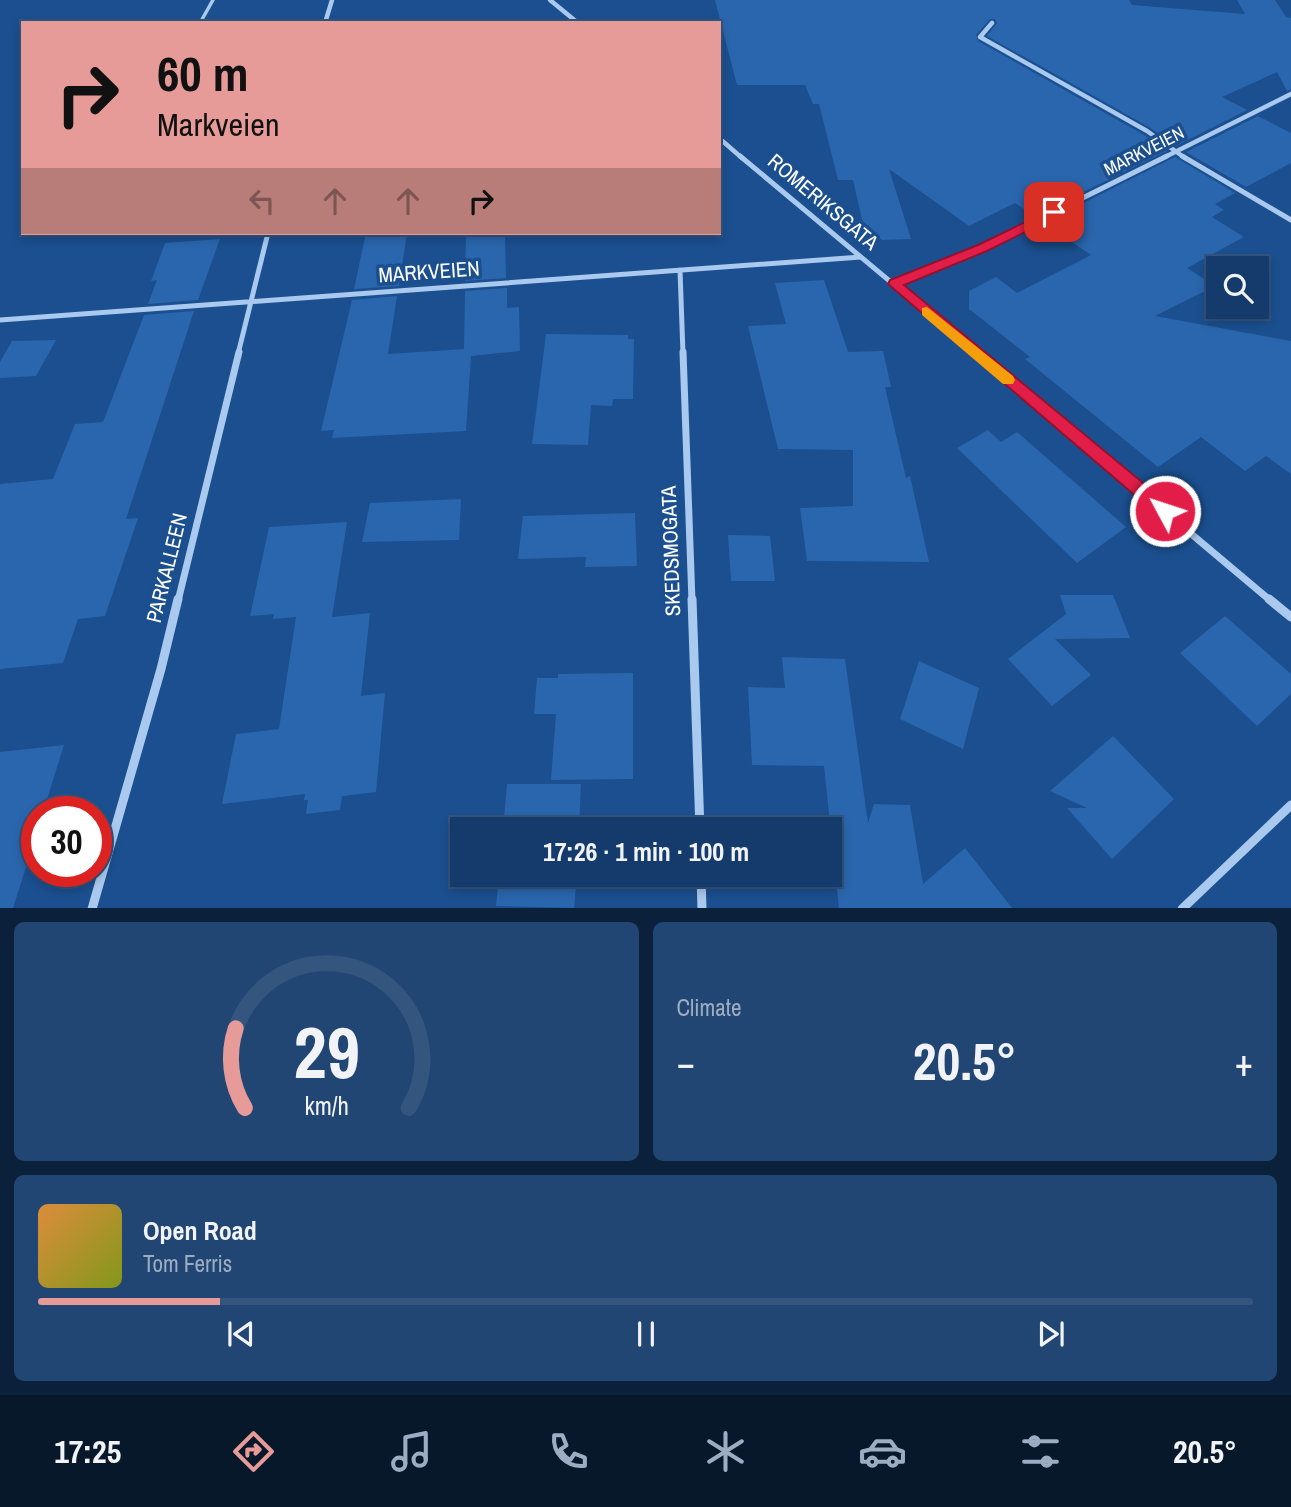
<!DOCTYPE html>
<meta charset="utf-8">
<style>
:root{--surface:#143b6b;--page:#214673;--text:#f1f3f6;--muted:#9dadc1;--line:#33557e;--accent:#e69b98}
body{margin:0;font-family:"Archivo Narrow",sans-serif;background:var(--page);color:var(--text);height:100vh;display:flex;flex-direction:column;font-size:26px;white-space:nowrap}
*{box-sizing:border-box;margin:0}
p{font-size:23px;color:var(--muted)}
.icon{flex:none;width:38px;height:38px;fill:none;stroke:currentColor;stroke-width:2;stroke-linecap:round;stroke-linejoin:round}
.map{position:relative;height:908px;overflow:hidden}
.panel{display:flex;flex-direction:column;gap:14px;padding:14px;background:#0b203b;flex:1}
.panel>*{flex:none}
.banner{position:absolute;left:21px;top:21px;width:700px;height:214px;border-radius:0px;box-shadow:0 4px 10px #0003,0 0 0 2px var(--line);background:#e69b98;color:#111;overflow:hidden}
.buttons{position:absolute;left:1206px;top:256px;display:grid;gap:14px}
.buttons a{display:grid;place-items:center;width:63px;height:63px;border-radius:0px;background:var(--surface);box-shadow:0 4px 10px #0003,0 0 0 2px var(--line);font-size:35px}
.speed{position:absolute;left:21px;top:796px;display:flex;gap:14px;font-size:35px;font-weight:700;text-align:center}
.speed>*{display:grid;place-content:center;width:91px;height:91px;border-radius:50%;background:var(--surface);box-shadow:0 4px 10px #0003,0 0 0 2px var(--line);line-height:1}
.speed .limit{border:10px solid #d22;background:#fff;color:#111}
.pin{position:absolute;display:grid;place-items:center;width:60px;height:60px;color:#fff;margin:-30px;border-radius:14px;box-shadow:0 4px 10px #0006}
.me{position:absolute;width:77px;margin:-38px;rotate:310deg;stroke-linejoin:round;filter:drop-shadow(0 0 5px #0008)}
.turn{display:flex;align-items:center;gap:24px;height:147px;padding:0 21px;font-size:32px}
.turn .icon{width:91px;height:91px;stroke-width:2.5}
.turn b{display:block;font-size:49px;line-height:60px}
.lanes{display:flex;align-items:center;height:66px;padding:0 21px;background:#0003;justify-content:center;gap:35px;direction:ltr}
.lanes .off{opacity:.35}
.big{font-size:52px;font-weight:700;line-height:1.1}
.panel .card{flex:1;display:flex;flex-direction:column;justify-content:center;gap:10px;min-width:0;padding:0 24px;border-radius:10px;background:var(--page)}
.panel .dial{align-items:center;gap:0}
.dial svg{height:182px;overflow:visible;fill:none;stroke:var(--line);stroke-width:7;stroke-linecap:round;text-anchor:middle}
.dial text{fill:var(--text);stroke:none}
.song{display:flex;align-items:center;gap:21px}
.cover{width:84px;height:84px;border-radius:10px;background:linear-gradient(135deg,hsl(30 70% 55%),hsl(70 70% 35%))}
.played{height:7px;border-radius:4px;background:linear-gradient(90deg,var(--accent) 15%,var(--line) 15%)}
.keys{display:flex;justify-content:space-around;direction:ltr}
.heat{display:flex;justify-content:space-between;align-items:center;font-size:38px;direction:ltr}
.panel .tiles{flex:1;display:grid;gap:14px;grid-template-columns:1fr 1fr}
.card:last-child{grid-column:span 2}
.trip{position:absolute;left:450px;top:817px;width:392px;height:70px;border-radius:0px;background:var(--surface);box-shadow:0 4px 10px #0003,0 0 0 2px var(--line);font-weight:700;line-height:70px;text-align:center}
.dock{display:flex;height:112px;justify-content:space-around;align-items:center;background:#08182b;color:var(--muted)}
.dock .icon{width:49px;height:49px}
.dock .on{color:var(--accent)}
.dock b{font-size:32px;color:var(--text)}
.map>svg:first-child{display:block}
</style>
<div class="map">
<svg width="1291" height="909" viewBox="0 0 1291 909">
<rect width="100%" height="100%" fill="#1b4f8f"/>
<path fill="#2a66ad" d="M715,0H1129L1132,5L1245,14L1237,0H1275L1286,17L1291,18V89L1287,91L1277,72L1222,97L1247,110L1176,146L1149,127L987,36L997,23L995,19H990L976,35L978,41L1144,135L1167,151L1034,216L1015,203L969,226L889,169L911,239L882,240L863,224L853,180H838L819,104H813L805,85H737Z
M1258,116L1291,133V163L1246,187L1186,152Z
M1175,157L1235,193L1215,204L1224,210L1212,217L1244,237L1187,268L1215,286L1155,316L1291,341V474L1266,456L1245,471L1201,437L1158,467L1025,359L1030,357L969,309V291L996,277L1017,293L1091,255L1044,223Z
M366,233H407L399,286L354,289Z
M466,233H505L506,278L465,281Z
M220,239L198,300L148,304L157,280L151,281L165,243Z
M824,280L848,352L883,351L891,387H885L906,478L910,476L929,562L807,561L800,508L853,506V450L778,449L748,326L786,324L775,283Z
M507,288V308L519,307L520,351L471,356L466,431L332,438L334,430L321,431L352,300L397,296L388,354L464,349L465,291Z
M194,311L126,519L138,518L105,616L78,619L63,663L0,669V484L53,479L75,424L103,422L144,315Z
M546,334L628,335V339H634L633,399H613L612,406L591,405L588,445L532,444Z
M56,340L36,376L0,378V362L12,341Z
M988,430L1001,442L1017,432L1126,527L1077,563L957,448Z
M461,499L459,540L362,542L370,503Z
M635,513L637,566L585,567L586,557L518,559L523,516Z
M347,522L332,617L370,613L361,696L385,693L376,792L342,796L340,810L306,814L308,800H304L305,794L222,804L236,734L279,729L296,617L273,619L274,614L250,616L269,527Z
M728,535L770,536L775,581H731Z
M1060,595H1113L1130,638L1055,639L1091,675L1052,706L1008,659L1066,614Z
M1225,616L1291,674V694L1257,726L1180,653Z
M782,657L845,659L868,823L874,804L910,805L923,884L965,848L1012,908H839L824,766L752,765L748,687L785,688Z
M919,661L979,688L963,749L900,719Z
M633,673V779L551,780L556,714H534L537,678H558V674Z
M1113,736L1174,799L1112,859L1067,808H1087L1050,791Z
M64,745L43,812H37V833L13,908H0V752Z
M507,784H581L579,830H503Z
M499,875H577L574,908L496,906Z"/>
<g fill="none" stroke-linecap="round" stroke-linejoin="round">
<path stroke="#a9c9ee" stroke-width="3.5" d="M200,23L213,0"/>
<path stroke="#a9c9ee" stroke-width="4.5" d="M550,0L578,23
M325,23L332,0
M992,23L980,37L1147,131L1185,158
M719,138L742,158
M1163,158L1291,94"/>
<path stroke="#a9c9ee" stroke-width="5" d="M740,156L977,354
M1182,156L1291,220
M680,270L683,354
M894,284L982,248L1167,156
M0,320L861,257
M238,354L268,233"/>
<path stroke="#a9c9ee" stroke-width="7" d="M683,352L692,601
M975,352L1271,601
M178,601L239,352"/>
<path stroke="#a9c9ee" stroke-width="9" d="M692,599L700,830
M1269,599L1291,617
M701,875L702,909
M92,909L161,669L178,599
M1182,909L1291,805"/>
</g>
<path fill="#e11d48" stroke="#92132f" stroke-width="2" d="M1054,208L1060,212L1059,215L987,251L904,285L1171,506L1173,511L1171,516L1165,518L1159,516L888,284L890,280L978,245Z"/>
<path fill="#f59e0b" d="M927,307L1013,376L1015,380L1013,384H1003L922,315V308Z"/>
<g text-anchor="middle" stroke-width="7" stroke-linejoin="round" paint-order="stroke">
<g font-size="18" fill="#fff" stroke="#1b4f8f">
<text transform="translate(1144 151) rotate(-27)" y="6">MARKVEIEN</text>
</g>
<g font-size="21" fill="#fff" stroke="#1b4f8f">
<text transform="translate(823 202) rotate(40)" y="7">ROMERIKSGATA</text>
<text transform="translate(429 272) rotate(-4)" y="7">MARKVEIEN</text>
<text transform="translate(671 551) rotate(-92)" y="7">SKEDSMOGATA</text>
<text transform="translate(167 568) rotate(-76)" y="7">PARKALLEEN</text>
</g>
</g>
</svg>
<div class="buttons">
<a><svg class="icon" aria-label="search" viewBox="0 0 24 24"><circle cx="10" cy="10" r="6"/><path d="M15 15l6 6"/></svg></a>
</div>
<div class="speed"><div class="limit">30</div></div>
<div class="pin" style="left:1054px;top:212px;background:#d93025"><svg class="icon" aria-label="arrive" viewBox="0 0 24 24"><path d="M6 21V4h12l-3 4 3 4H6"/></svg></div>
<svg class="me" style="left:1165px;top:511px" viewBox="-20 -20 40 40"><circle r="17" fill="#e11d48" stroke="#fff" stroke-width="3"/><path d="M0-11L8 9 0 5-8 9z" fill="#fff"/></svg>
<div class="trip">17:26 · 1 min · 100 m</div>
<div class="banner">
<div class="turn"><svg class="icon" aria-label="right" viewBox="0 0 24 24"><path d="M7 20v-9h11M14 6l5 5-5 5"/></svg><div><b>60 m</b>Markveien</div></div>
<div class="lanes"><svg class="icon off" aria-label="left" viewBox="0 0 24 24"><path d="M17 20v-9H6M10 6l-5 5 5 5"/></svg><svg class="icon off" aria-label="ahead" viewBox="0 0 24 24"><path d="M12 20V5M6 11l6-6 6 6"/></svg><svg class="icon off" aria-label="ahead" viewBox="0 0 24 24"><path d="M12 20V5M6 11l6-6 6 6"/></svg><svg class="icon" aria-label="right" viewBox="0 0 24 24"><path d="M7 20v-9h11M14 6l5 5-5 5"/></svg></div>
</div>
</div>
<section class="panel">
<div class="tiles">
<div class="card dial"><svg viewBox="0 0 100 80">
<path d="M14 69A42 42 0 1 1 86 69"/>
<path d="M14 69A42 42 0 0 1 10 34" stroke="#e69b98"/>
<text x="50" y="56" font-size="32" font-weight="700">29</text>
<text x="50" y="72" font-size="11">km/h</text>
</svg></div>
<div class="card"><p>Climate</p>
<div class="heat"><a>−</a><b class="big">20.5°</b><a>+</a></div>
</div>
<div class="card">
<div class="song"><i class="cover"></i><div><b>Open Road</b><p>Tom Ferris</p></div></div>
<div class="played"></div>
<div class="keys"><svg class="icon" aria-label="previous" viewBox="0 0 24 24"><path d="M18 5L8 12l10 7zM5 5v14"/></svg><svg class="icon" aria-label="pause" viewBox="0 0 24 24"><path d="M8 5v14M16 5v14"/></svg><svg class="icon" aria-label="next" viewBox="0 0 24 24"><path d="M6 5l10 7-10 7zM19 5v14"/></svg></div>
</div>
</div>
</section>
<nav class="dock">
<b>17:25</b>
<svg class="icon on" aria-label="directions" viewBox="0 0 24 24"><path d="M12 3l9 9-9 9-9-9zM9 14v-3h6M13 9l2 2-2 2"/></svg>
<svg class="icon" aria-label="music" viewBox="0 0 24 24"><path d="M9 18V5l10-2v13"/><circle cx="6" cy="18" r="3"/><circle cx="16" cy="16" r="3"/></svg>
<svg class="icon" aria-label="phone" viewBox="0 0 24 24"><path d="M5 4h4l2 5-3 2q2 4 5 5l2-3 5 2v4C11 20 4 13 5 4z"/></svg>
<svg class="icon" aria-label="climate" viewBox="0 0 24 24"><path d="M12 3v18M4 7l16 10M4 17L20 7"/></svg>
<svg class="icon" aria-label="car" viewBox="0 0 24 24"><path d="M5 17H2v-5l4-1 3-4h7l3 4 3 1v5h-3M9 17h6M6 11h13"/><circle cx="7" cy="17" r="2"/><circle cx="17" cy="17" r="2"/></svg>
<svg class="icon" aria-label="filters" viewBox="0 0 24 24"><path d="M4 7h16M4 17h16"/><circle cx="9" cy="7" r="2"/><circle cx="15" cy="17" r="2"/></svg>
<b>20.5°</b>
</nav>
